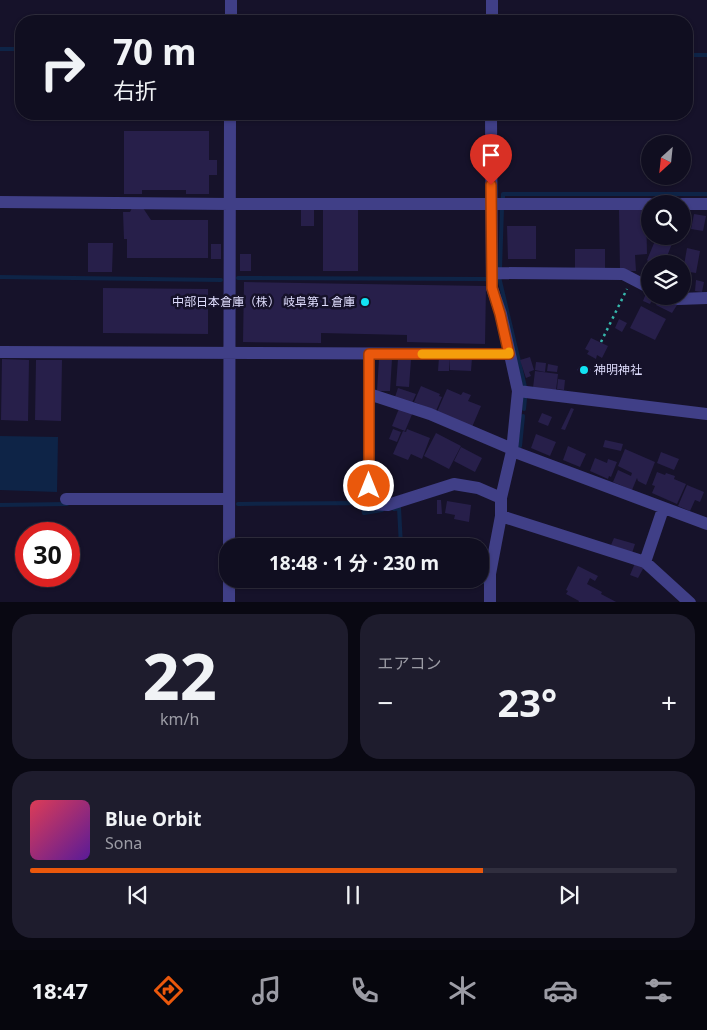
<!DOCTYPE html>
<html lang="ja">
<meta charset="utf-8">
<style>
:root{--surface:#100e20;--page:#1e1c2d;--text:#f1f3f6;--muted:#9c9ca5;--line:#302e3e;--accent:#ea580c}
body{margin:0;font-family:"Noto Sans","Noto Sans JP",sans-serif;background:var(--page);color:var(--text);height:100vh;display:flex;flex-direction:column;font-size:19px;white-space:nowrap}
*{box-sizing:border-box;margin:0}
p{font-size:16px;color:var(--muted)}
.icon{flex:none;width:28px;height:28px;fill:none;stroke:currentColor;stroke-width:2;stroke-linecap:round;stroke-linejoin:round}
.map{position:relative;height:602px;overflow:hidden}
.panel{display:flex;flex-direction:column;gap:12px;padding:12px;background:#090812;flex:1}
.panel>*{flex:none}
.top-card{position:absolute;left:15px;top:15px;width:678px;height:105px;border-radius:20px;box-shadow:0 1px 4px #0004,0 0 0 1px var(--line);background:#100e20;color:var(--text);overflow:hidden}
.needle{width:32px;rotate:207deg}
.buttons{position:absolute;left:641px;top:135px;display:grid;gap:10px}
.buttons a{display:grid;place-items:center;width:50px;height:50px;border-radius:50%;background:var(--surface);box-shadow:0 1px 4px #0004,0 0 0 1px var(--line);font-size:25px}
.speed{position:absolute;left:15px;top:522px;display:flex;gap:10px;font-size:25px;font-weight:700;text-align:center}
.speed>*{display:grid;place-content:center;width:65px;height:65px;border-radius:50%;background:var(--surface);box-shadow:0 1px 4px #0004,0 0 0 1px var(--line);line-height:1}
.speed .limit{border:8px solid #d22;background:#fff;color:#111}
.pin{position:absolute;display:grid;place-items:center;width:42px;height:42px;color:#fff;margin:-51px -21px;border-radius:50% 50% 50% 0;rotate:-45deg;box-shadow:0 0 5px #0007}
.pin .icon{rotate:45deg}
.me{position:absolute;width:55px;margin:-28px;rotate:0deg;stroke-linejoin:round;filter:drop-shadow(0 0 4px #0008)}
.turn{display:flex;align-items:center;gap:18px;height:105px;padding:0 15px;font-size:22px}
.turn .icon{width:65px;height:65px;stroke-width:2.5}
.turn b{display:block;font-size:35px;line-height:42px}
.big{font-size:38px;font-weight:700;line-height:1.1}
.panel .card{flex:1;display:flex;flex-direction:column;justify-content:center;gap:8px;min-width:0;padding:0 18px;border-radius:20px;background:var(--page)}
.panel .dial{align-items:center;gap:0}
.dial b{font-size:65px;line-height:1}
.song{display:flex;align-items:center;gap:15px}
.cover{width:60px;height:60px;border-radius:8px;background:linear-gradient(135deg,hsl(350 70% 55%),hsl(270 70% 35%))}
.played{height:5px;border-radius:2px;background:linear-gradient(90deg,var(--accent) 70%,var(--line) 70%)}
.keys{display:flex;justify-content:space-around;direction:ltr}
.heat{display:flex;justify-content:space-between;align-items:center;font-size:28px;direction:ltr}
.panel .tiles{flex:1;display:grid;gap:12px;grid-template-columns:1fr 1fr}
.card:last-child{grid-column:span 2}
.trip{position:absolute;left:219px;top:538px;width:270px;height:50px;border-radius:20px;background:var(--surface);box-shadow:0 1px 4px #0004,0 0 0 1px var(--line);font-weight:700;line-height:50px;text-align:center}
.tabs{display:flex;height:80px;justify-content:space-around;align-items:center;background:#06060d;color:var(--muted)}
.tabs .icon{width:35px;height:35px}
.tabs .selected{color:var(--accent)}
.tabs b{font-size:22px;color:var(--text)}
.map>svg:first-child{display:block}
</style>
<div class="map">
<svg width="707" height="603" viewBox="0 0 707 603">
<rect width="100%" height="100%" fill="#16122a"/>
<path fill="#0e2447" d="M0,436L58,437L57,492L0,490Z"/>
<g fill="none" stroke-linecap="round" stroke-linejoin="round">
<path stroke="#0e2447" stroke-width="4" d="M0,49H21
M686,55H707
M503,198V194H707
M500,269L502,208
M0,277L221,280
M499,277L525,387
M238,278L486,279
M524,409L525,398
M520,446L523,416
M238,504L362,503L364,513L382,510
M0,505L67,504
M394,509L399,508L401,546
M402,579V581L486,582"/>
</g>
<path fill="#271f4a" d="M124,131H209V160H217V175H209V194H186V190H142V194H124Z
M132,208H143L151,220H208V258H127V239H124L123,212H130Z
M323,209L358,210V271H323Z
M301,210H314V226H301Z
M619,210H646L647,254L635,255L636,271H620Z
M694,214L706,216L703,231L691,229Z
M507,226H536V259H508Z
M657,236H675L664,264H650V268L646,267L648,261L647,260Z
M88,243H113L112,272H88Z
M211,244H221V259H211Z
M687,248L700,251L696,273L683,271Z
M575,249H605V268H575Z
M240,254H251V271H240Z
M682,274L689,275L686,294L682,293Z
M696,280L704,282L702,292L695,291Z
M244,282L486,286L485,344L407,342V335L321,333V343L243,342Z
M103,288L208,289V334L103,333Z
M647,291L650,293V296H654L650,304L643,301Z
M660,297L677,305L672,313L656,305Z
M641,306L666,319L655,340L630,328Z
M619,319L627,323L622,332L615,328Z
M591,338L608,346L602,358L597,355L596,359L587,354L589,351L585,349Z
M450,356L472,358L471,371L450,370Z
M439,357L450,358L449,371H438Z
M530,357L534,370L529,372L531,376L526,378L520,360Z
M2,359L29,360L28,421L1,420Z
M379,359H392L390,391H377Z
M398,359L411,360L409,387L396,386Z
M36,360H62L61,421L35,420Z
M536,362L546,363L545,372L535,370Z
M548,364L558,366L557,372L547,371Z
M581,364L591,369L587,376L577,370Z
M535,371L558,374L556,390L533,388Z
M558,379L565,380L564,390L557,389Z
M421,386L440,394L439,396L442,397L436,411L414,402Z
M398,388L416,394L412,403L395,397Z
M447,389L461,395L463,392L471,395L468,401L481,406L472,427L437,412Z
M400,406L413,412L405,431L392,426Z
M571,408L574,409L565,430L561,429Z
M542,413L552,417L548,426L538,422Z
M393,429L401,432L397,442L389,439Z
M407,429L430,438L422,459L411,454L408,460L393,454L403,431L406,432Z
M436,433L461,446L449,469L424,456Z
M536,434L556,442L550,456L531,448Z
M605,440L623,444L621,451L603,447Z
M568,446L586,454L580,467L563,460Z
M461,447L482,458L475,472L454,461Z
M625,449L655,462L646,485L638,481L637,478L632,490L613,482L618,470L631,476L632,473L618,466Z
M661,452L679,459L674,470L657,463Z
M595,458L607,463L608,459L617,462L611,477L609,476L608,479L590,471Z
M657,472L665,475L666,473L675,476L674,479L686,484L677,504L652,493L655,486L652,485Z
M687,485L704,492L700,502L695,500L690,511L678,506Z
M437,500H441L442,514H437Z
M447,501L471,505L469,522L454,519L455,515L445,513Z
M614,538L635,544L632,553L611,545Z
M635,563L644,567L638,578L630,575Z
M578,566L598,576L595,581L590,578L587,584L602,592L601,594L618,603H578L579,601L566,594L568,591L566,590Z"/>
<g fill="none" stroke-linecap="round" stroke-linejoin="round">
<path stroke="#36b8ad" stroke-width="2.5" stroke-dasharray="2.5 4" stroke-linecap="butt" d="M601,342L627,289"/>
<path stroke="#403f87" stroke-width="12" d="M231,21V0
M492,21V0
M0,202L230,204H650
M682,204H707
M492,273L623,274L650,288
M666,296L678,299L707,298
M0,352L509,354
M369,354V504L388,505L454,484L478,488L501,498
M518,391L707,414
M369,394L430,414L512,449
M512,451L707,524
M66,499H229
M501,516L645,562L690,603
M229,546L230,114
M645,562L663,509
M229,603V579
M490,603V574L501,516V498L512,451L518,391L501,314L492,288L491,114"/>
</g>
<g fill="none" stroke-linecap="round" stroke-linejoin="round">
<g stroke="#983908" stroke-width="12">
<path id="route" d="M369,486V354H509L500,314L492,288L491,185"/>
</g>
<use href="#route" stroke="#ea580c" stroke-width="9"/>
<path stroke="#f59e0b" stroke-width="9" d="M422,354H509V352"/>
</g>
<g fill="#12e3f4" stroke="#16122a" stroke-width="2">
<circle cx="365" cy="302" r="5"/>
<circle cx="584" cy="370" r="5"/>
</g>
<g text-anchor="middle" stroke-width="5" stroke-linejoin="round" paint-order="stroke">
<g font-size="12" fill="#dfddfd" stroke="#16122a" text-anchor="end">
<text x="355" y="306">中部日本倉庫（株） 岐阜第１倉庫</text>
<text x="594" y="374" text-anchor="start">神明神社</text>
</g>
</g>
</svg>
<div class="buttons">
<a><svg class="needle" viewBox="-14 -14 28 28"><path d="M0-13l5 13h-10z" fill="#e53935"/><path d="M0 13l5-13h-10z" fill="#9c9ca5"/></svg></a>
<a><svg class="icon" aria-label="search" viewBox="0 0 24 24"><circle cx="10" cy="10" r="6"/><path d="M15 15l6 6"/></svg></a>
<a><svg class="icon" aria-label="layers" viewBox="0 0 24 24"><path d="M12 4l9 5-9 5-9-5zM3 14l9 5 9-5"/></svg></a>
</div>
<div class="speed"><div class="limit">30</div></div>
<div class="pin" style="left:491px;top:185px;background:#d93025"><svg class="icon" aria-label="arrive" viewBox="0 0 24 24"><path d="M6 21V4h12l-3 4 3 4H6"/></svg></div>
<svg class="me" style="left:369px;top:486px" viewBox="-20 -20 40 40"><circle r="17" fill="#ea580c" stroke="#fff" stroke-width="3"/><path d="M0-11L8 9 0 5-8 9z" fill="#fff"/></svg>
<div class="trip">18:48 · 1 分 · 230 m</div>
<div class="top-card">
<div class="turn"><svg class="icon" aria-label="right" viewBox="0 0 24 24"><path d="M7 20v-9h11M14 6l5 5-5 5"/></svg><div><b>70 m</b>右折</div></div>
</div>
</div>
<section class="panel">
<div class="tiles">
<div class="card dial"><b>22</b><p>km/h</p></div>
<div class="card"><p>エアコン</p>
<div class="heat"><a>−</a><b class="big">23°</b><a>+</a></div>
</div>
<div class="card">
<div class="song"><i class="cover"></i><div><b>Blue Orbit</b><p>Sona</p></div></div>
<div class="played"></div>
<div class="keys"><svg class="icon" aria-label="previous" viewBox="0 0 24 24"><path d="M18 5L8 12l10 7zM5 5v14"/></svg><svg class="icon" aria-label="pause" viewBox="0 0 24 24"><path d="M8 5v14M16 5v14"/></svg><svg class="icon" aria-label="next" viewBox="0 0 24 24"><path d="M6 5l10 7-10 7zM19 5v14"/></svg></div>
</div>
</div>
</section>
<nav class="tabs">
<b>18:47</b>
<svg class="icon selected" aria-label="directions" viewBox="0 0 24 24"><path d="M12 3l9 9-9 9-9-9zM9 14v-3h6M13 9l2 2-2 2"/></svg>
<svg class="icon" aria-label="music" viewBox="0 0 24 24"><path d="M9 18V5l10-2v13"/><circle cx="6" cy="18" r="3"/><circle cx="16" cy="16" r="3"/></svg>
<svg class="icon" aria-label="phone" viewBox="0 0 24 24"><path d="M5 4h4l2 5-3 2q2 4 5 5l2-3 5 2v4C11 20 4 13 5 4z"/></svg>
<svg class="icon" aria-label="climate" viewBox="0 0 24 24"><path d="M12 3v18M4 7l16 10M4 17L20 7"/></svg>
<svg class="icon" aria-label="car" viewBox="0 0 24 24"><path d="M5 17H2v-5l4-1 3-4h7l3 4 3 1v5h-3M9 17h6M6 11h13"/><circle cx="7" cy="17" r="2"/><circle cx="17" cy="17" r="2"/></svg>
<svg class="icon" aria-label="filters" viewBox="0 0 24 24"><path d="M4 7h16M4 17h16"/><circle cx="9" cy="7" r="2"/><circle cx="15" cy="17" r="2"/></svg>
</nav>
